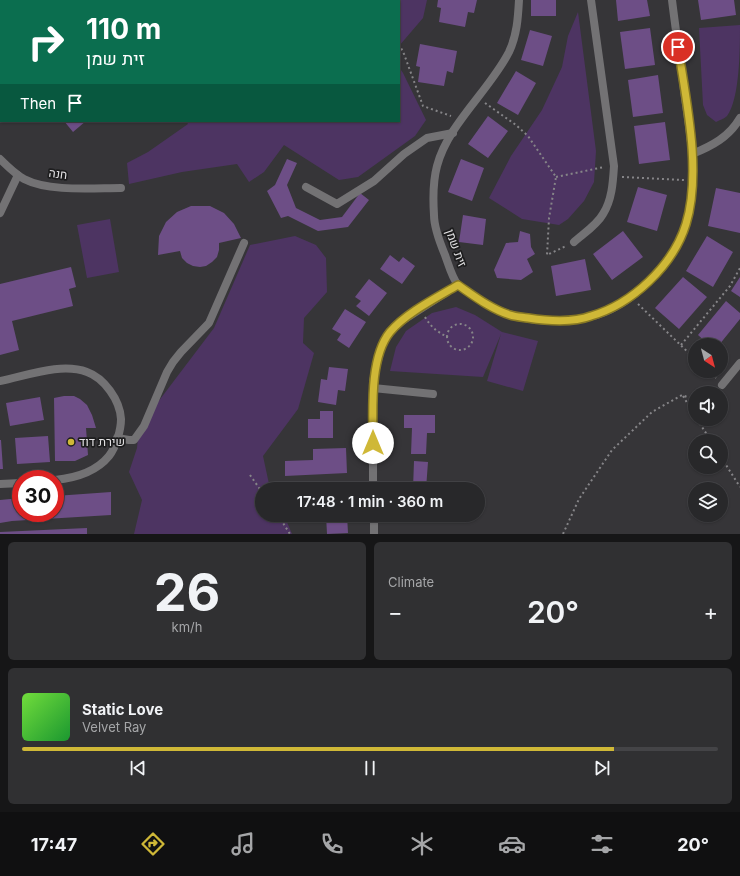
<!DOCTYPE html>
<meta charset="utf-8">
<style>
:root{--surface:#28282a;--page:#303032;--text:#f1f3f6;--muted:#a5a6a8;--line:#444447;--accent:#cfb837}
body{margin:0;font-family:Inter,Heebo,sans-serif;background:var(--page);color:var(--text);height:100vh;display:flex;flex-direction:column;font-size:15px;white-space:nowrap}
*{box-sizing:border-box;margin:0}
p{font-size:13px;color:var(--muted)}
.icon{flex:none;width:22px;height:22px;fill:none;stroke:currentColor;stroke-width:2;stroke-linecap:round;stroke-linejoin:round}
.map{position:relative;height:534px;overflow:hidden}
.details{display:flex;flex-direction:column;gap:8px;padding:8px;background:#161617;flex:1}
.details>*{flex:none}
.top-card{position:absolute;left:0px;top:0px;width:400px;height:122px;box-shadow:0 1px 3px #0004,0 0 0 1px var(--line);background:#0b6e4f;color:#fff;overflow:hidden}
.needle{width:26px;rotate:144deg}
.tools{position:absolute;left:688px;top:338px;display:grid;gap:8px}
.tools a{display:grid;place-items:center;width:40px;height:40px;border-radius:50%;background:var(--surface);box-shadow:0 1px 3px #0004,0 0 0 1px var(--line);font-size:20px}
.speed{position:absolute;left:12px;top:470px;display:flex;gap:8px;font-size:20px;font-weight:700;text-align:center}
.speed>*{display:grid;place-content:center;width:52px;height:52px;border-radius:50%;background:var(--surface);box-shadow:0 1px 3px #0004,0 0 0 1px var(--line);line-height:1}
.speed .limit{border:6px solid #d22;background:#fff;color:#111}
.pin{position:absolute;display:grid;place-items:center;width:34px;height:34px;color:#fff;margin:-17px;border:2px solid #fff;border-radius:50%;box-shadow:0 1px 4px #0007}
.me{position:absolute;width:44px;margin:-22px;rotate:0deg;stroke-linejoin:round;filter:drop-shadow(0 0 3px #0008)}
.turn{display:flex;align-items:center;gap:14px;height:84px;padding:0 20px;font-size:18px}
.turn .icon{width:52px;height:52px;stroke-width:2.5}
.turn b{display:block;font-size:28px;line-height:34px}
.then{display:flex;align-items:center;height:38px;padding:0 20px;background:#0003;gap:8px;font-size:15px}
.big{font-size:30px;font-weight:600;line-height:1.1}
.details .card{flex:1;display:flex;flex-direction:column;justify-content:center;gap:6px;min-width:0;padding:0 14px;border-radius:6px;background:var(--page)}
.details .dial{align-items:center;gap:0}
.dial b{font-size:52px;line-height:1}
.song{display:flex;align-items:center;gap:12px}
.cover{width:48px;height:48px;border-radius:6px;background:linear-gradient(135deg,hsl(100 70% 55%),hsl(130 70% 35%))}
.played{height:4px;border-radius:2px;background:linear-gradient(90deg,var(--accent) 85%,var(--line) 85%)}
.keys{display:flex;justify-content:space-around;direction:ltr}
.heat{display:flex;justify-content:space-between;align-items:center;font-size:22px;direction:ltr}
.details .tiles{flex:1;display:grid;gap:8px;grid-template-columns:1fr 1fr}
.card:last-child{grid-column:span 2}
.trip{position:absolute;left:255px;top:482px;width:230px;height:40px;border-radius:20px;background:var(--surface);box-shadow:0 1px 3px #0004,0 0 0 1px var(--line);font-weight:600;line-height:40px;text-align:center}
.tabs{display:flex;height:64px;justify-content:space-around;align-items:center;background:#101011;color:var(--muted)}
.tabs .icon{width:28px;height:28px}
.tabs .active{color:var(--accent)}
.tabs b{font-size:18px;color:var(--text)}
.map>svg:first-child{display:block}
</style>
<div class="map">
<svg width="740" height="534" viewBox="0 0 740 534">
<rect width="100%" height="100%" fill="#363538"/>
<path fill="#4d3462" d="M67,0H338L339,1H68Z
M347,0H427L423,18L399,46V1Z
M578,12L596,151L594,182L584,201L568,219L559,225L522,219L489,198L511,156L542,110L562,67L568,36Z
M740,25C740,48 740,99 727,116C724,119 719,120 716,122L707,115L703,105L699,28Z
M399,67L403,73L426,120L415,136L358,177L339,180L284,145L264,172L249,182L237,164L182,172L129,184L127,163L148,152L188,124L186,121H399Z
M110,219L119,272L87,278L77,225Z
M295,236L316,245L326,258L327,292L304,318L303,343L314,353L298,409L263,456L269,484L271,489H262V515H284L292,534H134L142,500L129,472L137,448L139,427L214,328L250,245Z
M456,307L475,315L502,332L538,341L523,391L487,381L501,334L483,377L390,371L396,347L406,331L432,313Z"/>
<path fill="#6d4e86" d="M438,0H477L474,13L468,12L465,27L439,22L441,8L437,7Z
M531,0H556V16H531Z
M616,0H647L650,16L618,21Z
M698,0H734L736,15L701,20Z
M650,28L655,65L625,69L620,32Z
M530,30L552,36L543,66L521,60Z
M420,44L457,51L453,73L447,71L444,86L418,82L420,67L416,66Z
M516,71L536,83L518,115L497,103Z
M658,75L663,113L633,117L628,80Z
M488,116L508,131L488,158L468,144Z
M64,121H86L73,132Z
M665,122L670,160L639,164L634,126Z
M287,159L297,163L287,185L296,208L320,220L342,217L360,193L369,200L348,227L318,231L288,216L281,218L267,191L275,185Z
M461,159L484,168L472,201L448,192Z
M638,187L667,195L657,231L627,222Z
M716,188L740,193V233L708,226Z
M191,206H210L224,213L234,224L241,238L219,243V250L217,257L212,262L206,266L200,267L193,266L187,263L182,258L180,251L158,255L159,236L166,222L177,212Z
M463,215L486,219L483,245L459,242Z
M520,231L530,234L531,247L535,254L527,259L533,272L521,280L497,278L494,270L506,243L518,242Z
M623,231L643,257L612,280L593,254Z
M707,236L733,252L713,287L686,271Z
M390,255L399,262L403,257L415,266L402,284L380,269Z
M585,259L591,290L556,296L551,266Z
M71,267L76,287L69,289L73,306L12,321L19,350L0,355V284Z
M683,277L707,297L679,329L655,308Z
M740,277V297L731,291Z
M369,279L387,293L369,316L356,306L361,301L355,297Z
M726,301L740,313V319L719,345H709L698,335Z
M345,309L366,322L349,348L337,340L341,334L332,329Z
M329,367L348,369L345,391L338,390L336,405L318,402L321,379L327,380Z
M64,396H74L80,399L87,405L92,415L96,428H86L88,455L75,461H55L54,398Z
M40,397L44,420L10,426L6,403Z
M320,411H333V438H308V419H320Z
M404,415H435V433H427L426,454H411L412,428H404Z
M48,436L50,462L17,464L15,438Z
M0,440H1L3,469H0Z
M346,448L347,473L285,476V461L313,460V449Z
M414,461L428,462L426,489H413Z
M339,486V489H317V488Z
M111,492V515L12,521L0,523V500L21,498V513H55V496Z
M326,515H347L348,533L327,534Z
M87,528V534H0V532Z"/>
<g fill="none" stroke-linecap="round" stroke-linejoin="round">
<path stroke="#868588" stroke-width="2" stroke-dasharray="2 3" stroke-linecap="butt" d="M374,0L375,1
M399,3L401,0
M399,44L404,54L423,106L451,116
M485,103L516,125L528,136L556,177L549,218L547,255L566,246
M556,177L604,167
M622,177L684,180
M638,304L695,359
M425,317C431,327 437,332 448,337
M447 337a13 13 0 1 1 26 0a13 13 0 1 1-26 0Z
M681,345L730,286L740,268
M708,371L716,378
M683,396L695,416
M697,419L711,441
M721,457L740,487
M250,475L262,492
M278,515L290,534
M563,534L579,499L612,450L652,412L682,395L695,400"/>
<path stroke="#737274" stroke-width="8" d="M306,187L337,204L374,181L404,154L427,138L453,133
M0,213L18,175
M373,388L433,394
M117,438L129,440H134L144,426L167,372L173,362L181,352L209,323L244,243"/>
<path stroke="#737274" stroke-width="8" d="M519,0C518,18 517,35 509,52C489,91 448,124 437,166C433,181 433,200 434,215C434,228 440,243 445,255C448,263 452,278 458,285C464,291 475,296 482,301C512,321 553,325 589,317C630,308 674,264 686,224C699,183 691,139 685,98C681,65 676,33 672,0
M692,154C712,146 729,137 740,118
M0,159C7,166 15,174 24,179C49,192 93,188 121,188
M574,242C583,234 597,225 603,214C612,200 613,182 614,166L591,0
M0,381C26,376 61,362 87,372C104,378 120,400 121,419C121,430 116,447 109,456C96,472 75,478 55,480
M722,385L740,363
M0,484L21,483
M373,489V381L381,348L389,333L402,321L458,285
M374,515V534"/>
</g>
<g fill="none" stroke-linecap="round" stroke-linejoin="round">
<g stroke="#877824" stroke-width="10">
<path id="route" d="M373,443C373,412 369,358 390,332C406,313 436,298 458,285C474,296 491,309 510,315C516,317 522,317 528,318C548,321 572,323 591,316C632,304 673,266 686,224C702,172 686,100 678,47"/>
</g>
<use href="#route" stroke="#cfb837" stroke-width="7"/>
</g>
<circle fill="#cfb837" stroke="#1d1d1e" stroke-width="1.5" cx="71" cy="442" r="4"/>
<g text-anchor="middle" stroke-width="3.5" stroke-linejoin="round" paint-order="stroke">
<g font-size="12" fill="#e4e3e5" stroke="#1d1d1e">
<text transform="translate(58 174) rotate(7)" y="4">חנה</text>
<text transform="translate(456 248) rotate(70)" y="4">זית שמן</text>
</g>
<g font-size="12" fill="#e4e3e5" stroke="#1d1d1e" text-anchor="start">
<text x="79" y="446">שירת דוד</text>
</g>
</g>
</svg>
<div class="tools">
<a><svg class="needle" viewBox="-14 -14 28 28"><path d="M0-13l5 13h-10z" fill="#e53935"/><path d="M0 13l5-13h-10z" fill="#a5a6a8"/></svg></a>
<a><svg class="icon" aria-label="sound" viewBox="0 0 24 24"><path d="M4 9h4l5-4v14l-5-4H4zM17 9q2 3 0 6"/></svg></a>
<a><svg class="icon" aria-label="search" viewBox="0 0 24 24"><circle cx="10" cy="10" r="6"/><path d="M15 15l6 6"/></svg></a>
<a><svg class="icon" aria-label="layers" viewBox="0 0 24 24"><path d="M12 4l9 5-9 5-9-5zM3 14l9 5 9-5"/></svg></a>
</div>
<div class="speed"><div class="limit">30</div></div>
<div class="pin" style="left:678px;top:47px;background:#d93025"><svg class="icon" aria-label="arrive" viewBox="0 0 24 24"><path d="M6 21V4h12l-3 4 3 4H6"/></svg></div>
<svg class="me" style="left:373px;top:443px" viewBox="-20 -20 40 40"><circle r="19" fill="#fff"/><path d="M0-13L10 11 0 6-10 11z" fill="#cfb837"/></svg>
<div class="trip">17:48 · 1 min · 360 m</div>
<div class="top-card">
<div class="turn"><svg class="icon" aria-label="right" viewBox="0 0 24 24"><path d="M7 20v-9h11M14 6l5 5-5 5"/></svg><div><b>110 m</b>זית שמן</div></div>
<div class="then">Then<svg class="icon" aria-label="arrive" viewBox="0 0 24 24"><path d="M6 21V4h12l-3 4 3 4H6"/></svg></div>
</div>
</div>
<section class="details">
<div class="tiles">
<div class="card dial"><b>26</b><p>km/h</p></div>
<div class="card"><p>Climate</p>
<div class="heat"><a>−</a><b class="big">20°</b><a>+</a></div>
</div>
<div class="card">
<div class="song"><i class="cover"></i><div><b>Static Love</b><p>Velvet Ray</p></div></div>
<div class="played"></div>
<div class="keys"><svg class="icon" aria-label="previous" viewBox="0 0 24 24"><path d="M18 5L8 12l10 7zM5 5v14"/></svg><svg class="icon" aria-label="pause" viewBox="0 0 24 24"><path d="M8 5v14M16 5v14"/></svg><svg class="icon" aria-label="next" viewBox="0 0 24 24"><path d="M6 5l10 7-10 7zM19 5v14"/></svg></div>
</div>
</div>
</section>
<nav class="tabs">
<b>17:47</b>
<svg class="icon active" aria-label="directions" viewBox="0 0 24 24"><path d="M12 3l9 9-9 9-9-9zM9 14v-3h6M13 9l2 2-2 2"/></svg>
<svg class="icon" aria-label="music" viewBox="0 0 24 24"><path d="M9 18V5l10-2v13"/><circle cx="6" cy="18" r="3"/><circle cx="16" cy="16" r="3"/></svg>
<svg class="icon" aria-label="phone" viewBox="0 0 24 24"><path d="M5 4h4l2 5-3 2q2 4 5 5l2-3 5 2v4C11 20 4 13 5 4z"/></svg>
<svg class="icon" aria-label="climate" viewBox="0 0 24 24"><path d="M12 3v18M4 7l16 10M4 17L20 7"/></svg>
<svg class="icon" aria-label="car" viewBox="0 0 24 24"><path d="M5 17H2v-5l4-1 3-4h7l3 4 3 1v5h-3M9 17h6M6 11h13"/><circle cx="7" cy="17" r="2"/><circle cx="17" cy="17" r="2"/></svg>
<svg class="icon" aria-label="filters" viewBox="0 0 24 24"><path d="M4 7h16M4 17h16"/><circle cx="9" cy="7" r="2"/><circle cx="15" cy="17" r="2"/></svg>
<b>20°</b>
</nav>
